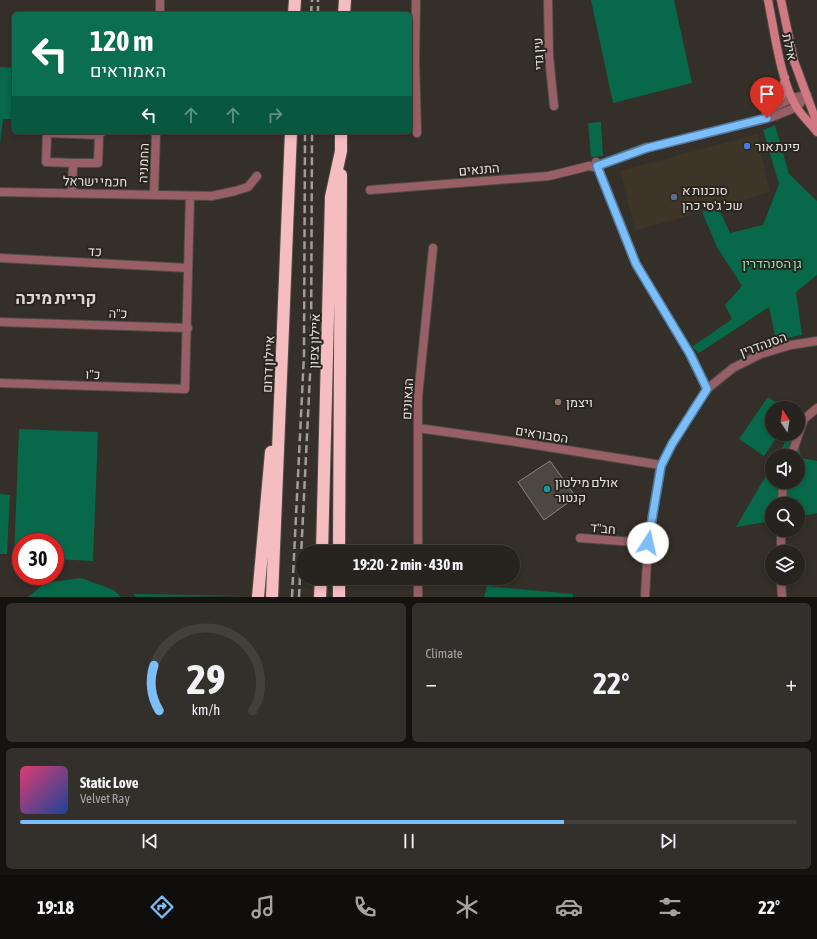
<!DOCTYPE html>
<meta charset="utf-8">
<style>
:root{--surface:#27231e;--page:#332f2b;--text:#f1f3f6;--muted:#a4a4a4;--line:#43403c;--accent:#7cbef9}
body{margin:0;font-family:"Asap Condensed",Heebo,sans-serif;background:var(--page);color:var(--text);height:100vh;display:flex;flex-direction:column;font-size:15px;white-space:nowrap}
*{box-sizing:border-box;margin:0}
p{font-size:13px;color:var(--muted)}
.icon{flex:none;width:22px;height:22px;fill:none;stroke:currentColor;stroke-width:2;stroke-linecap:round;stroke-linejoin:round}
.map{position:relative;height:597px;overflow:hidden}
.panel{display:flex;flex-direction:column;gap:6px;padding:6px;background:#151310;flex:1}
.panel>*{flex:none}
.hud{position:absolute;left:12px;top:12px;width:400px;height:122px;border-radius:6px;box-shadow:0 2px 6px #0003,0 0 0 1px var(--line);background:#0b6e4f;color:#fff;overflow:hidden}
.needle{width:26px;rotate:348deg}
.buttons{position:absolute;left:765px;top:401px;display:grid;gap:8px}
.buttons a{display:grid;place-items:center;width:40px;height:40px;border-radius:50%;background:var(--surface);box-shadow:0 2px 6px #0003,0 0 0 1px var(--line);font-size:20px}
.speed{position:absolute;left:12px;top:533px;display:flex;gap:8px;font-size:20px;font-weight:700;text-align:center}
.speed>*{display:grid;place-content:center;width:52px;height:52px;border-radius:50%;background:var(--surface);box-shadow:0 2px 6px #0003,0 0 0 1px var(--line);line-height:1}
.speed .limit{border:6px solid #d22;background:#fff;color:#111}
.pin{position:absolute;display:grid;place-items:center;width:34px;height:34px;color:#fff;margin:-41px -17px;border-radius:50% 50% 50% 0;rotate:-45deg;box-shadow:0 0 4px #0007}
.pin .icon{rotate:45deg}
.me{position:absolute;width:44px;margin:-22px;rotate:10deg;stroke-linejoin:round;filter:drop-shadow(0 0 3px #0008)}
.turn{display:flex;align-items:center;gap:14px;height:84px;padding:0 12px;font-size:18px}
.turn .icon{width:52px;height:52px;stroke-width:2.5}
.turn b{display:block;font-size:28px;line-height:34px}
.lanes{display:flex;align-items:center;height:38px;padding:0 12px;background:#0003;justify-content:center;gap:20px;direction:ltr}
.lanes .off{opacity:.35}
.big{font-size:30px;font-weight:700;line-height:1.1}
.panel .card{flex:1;display:flex;flex-direction:column;justify-content:center;gap:6px;min-width:0;padding:0 14px;border-radius:6px;background:var(--page)}
.panel .dial{align-items:center;gap:0}
.dial svg{height:104px;overflow:visible;fill:none;stroke:var(--line);stroke-width:7;stroke-linecap:round;text-anchor:middle}
.dial text{fill:var(--text);stroke:none}
.song{display:flex;align-items:center;gap:12px}
.cover{width:48px;height:48px;border-radius:6px;background:linear-gradient(135deg,hsl(340 70% 55%),hsl(220 70% 35%))}
.played{height:4px;border-radius:2px;background:linear-gradient(90deg,var(--accent) 70%,var(--line) 70%)}
.keys{display:flex;justify-content:space-around;direction:ltr}
.heat{display:flex;justify-content:space-between;align-items:center;font-size:22px;direction:ltr}
.panel .tiles{flex:1;display:grid;gap:6px;grid-template-columns:1fr 1fr}
.card:last-child{grid-column:span 2}
.trip{position:absolute;left:296px;top:545px;width:224px;height:40px;border-radius:20px;background:var(--surface);box-shadow:0 2px 6px #0003,0 0 0 1px var(--line);font-weight:700;line-height:40px;text-align:center}
.tabs{display:flex;height:64px;justify-content:space-around;align-items:center;background:#100e0c;color:var(--muted)}
.tabs .icon{width:28px;height:28px}
.tabs .on{color:var(--accent)}
.tabs b{font-size:18px;color:var(--text)}
.map>svg:first-child{display:block}
</style>
<div class="map">
<svg width="817" height="597" viewBox="0 0 817 597">
<rect width="100%" height="100%" fill="#342f28"/>
<path fill="#3d3528" d="M757,134L770,192L635,231L620,171Z"/>
<path fill="#07694a" d="M591,0H674L692,83L613,103Z
M0,67L14,68V119H3L0,144Z
M601,122L603,156L591,157L588,123Z
M775,125L789,174L817,201V275L796,292L802,335L776,340L769,307L699,353L692,347L732,319L725,305L742,286L717,247L702,212L718,207L730,233L763,225L779,184L763,130Z
M768,397L784,408H772V434H779L764,456L739,439Z
M19,429L98,432L93,561L55,559V542H21V558H14Z
M790,434H797L801,458L817,461V513L798,517V504H772V521L736,527L772,465V482H798V456H777Z
M0,494L10,495L7,554H0Z
M81,578L114,590L121,597H28L45,583Z
M487,586L573,594V597H484Z
M133,594L248,596L136,597Z"/>
<path fill="#4c4840" stroke="#89847b" d="M550,461L576,497L544,520L518,482Z"/>
<g fill="none" stroke-linecap="round" stroke-linejoin="round">
<g stroke="#504c45" stroke-width="10">
<path id="street" d="M416,0L415,60L417,133
M548,0L549,56L554,106
M160,14V0
M769,110L792,98L807,95
M643,149L772,117L797,107L807,95
M596,162L636,264L690,354L707,389
M73,163H98L99,135
M370,190L549,176L589,166L594,167L647,147
M0,192L212,196L235,191L248,187L257,176
M72,193L73,163L46,162L47,133L99,135L102,132
M154,194L156,132
M0,258L188,268
M0,322L188,328
M0,383L185,389L190,196
M418,428L510,441L661,465
M791,456L804,419L817,408
M782,504L783,482
M781,530V552
M580,538L648,543
M418,552V397L433,248
M781,578L782,597
M418,597V578
M645,597L648,543L661,465L672,444L707,389L733,368L761,354L791,345L817,341"/>
</g>
<g stroke="#504c45" stroke-width="10">
<path id="secondary" d="M768,0C774,29 781,84 797,108C803,117 811,124 817,132
M781,0L794,61L817,123
M766,112L782,95L785,78"/>
</g>
<g stroke="#504c45" stroke-width="14">
<path id="highway" d="M294,14L295,0
M344,14L345,0
M322,552L331,197L341,151V132
M339,552L341,175
M258,597L271,452
M272,597L291,132
M320,597L321,578
M339,597V578"/>
</g>
<use href="#street" stroke="#986066" stroke-width="8"/>
<use href="#secondary" stroke="#d17983" stroke-width="8"/>
<use href="#highway" stroke="#f5bdc1" stroke-width="12"/>
<path stroke="#a19d97" stroke-width="2.5" stroke-dasharray="8 4" stroke-linecap="butt" d="M311,14L312,0
M318,14V0
M292,597L304,355L305,132
M299,597L311,355L312,132"/>
</g>
<g fill="none" stroke-linecap="round" stroke-linejoin="round">
<g stroke="#517ca2" stroke-width="10">
<path id="route" d="M648,543L661,466L672,444L707,389L690,354L636,264L597,166L647,148L767,118"/>
</g>
<use href="#route" stroke="#7cbef9" stroke-width="7"/>
</g>
<circle fill="#3f7fe0" stroke="#2a251e" stroke-width="1.5" cx="747" cy="146" r="4"/>
<circle fill="#5c6f8a" stroke="#2a251e" stroke-width="1.5" cx="674" cy="197" r="4"/>
<circle fill="#8d6e63" stroke="#2a251e" stroke-width="1.5" cx="558" cy="402" r="4"/>
<circle fill="#0f9aa8" stroke="#2a251e" stroke-width="1.5" cx="547" cy="489" r="4"/>
<g text-anchor="middle" stroke-width="4" stroke-linejoin="round" paint-order="stroke">
<g font-size="13" fill="#e5e2dd" stroke="#2a251e">
<text transform="translate(790 47) rotate(78)" y="5">אילת</text>
<text transform="translate(538 54) rotate(-93)" y="5">עין גדי</text>
<text transform="translate(143 163) rotate(-88)" y="5">החמניה</text>
<text transform="translate(479 169) rotate(-5)" y="5">התנאים</text>
<text transform="translate(95 181) rotate(1)" y="5">חכמי ישראל</text>
<text transform="translate(95 251) rotate(3)" y="5">כד</text>
<text transform="translate(118 313) rotate(2)" y="5">כ"ה</text>
<text transform="translate(314 341) rotate(-88)" y="5">איילון צפון</text>
<text transform="translate(763 344) rotate(-20)" y="5">הסנהדרין</text>
<text transform="translate(268 364) rotate(-87)" y="5">איילון דרום</text>
<text transform="translate(93 374) rotate(2)" y="5">כ"ו</text>
<text transform="translate(407 399) rotate(-87)" y="5">הגאונים</text>
<text transform="translate(542 434) rotate(9)" y="5">הסבוראים</text>
<text transform="translate(603 528) rotate(5)" y="5">חב"ד</text>
</g>
<g font-size="13" fill="#e5e2dd" stroke="#2a251e" text-anchor="start">
<text x="755" y="151">פינת אור</text>
<text x="682" y="195">סוכנות א<tspan x="682" dy="15">שכ' ג'סי כהן</tspan></text>
<text x="566" y="407">ויצמן</text>
<text x="555" y="487">אולם מילטון<tspan x="555" dy="15">קנטור</tspan></text>
</g>
<g font-size="13" fill="#73ecb9" stroke="#2a251e">
<text x="772" y="268">גן הסנהדרין</text>
</g>
<g font-size="17" font-weight="bold" fill="#dbd5cc" stroke="#2a251e">
<text x="56" y="304">קריית מיכה</text>
</g>
</g>
</svg>
<div class="buttons">
<a><svg class="needle" viewBox="-14 -14 28 28"><path d="M0-13l5 13h-10z" fill="#e53935"/><path d="M0 13l5-13h-10z" fill="#a4a4a4"/></svg></a>
<a><svg class="icon" aria-label="sound" viewBox="0 0 24 24"><path d="M4 9h4l5-4v14l-5-4H4zM17 9q2 3 0 6"/></svg></a>
<a><svg class="icon" aria-label="search" viewBox="0 0 24 24"><circle cx="10" cy="10" r="6"/><path d="M15 15l6 6"/></svg></a>
<a><svg class="icon" aria-label="layers" viewBox="0 0 24 24"><path d="M12 4l9 5-9 5-9-5zM3 14l9 5 9-5"/></svg></a>
</div>
<div class="speed"><div class="limit">30</div></div>
<div class="pin" style="left:767px;top:118px;background:#d93025"><svg class="icon" aria-label="arrive" viewBox="0 0 24 24"><path d="M6 21V4h12l-3 4 3 4H6"/></svg></div>
<svg class="me" style="left:648px;top:543px" viewBox="-20 -20 40 40"><circle r="19" fill="#fff"/><path d="M0-13L10 11 0 6-10 11z" fill="#7cbef9"/></svg>
<div class="trip">19:20 · 2 min · 430 m</div>
<div class="hud">
<div class="turn"><svg class="icon" aria-label="left" viewBox="0 0 24 24"><path d="M17 20v-9H6M10 6l-5 5 5 5"/></svg><div><b>120 m</b>האמוראים</div></div>
<div class="lanes"><svg class="icon" aria-label="left" viewBox="0 0 24 24"><path d="M17 20v-9H6M10 6l-5 5 5 5"/></svg><svg class="icon off" aria-label="ahead" viewBox="0 0 24 24"><path d="M12 20V5M6 11l6-6 6 6"/></svg><svg class="icon off" aria-label="ahead" viewBox="0 0 24 24"><path d="M12 20V5M6 11l6-6 6 6"/></svg><svg class="icon off" aria-label="right" viewBox="0 0 24 24"><path d="M7 20v-9h11M14 6l5 5-5 5"/></svg></div>
</div>
</div>
<section class="panel">
<div class="tiles">
<div class="card dial"><svg viewBox="0 0 100 80">
<path d="M14 69A42 42 0 1 1 86 69"/>
<path d="M14 69A42 42 0 0 1 10 34" stroke="#7cbef9"/>
<text x="50" y="56" font-size="32" font-weight="700">29</text>
<text x="50" y="72" font-size="11">km/h</text>
</svg></div>
<div class="card"><p>Climate</p>
<div class="heat"><a>−</a><b class="big">22°</b><a>+</a></div>
</div>
<div class="card">
<div class="song"><i class="cover"></i><div><b>Static Love</b><p>Velvet Ray</p></div></div>
<div class="played"></div>
<div class="keys"><svg class="icon" aria-label="previous" viewBox="0 0 24 24"><path d="M18 5L8 12l10 7zM5 5v14"/></svg><svg class="icon" aria-label="pause" viewBox="0 0 24 24"><path d="M8 5v14M16 5v14"/></svg><svg class="icon" aria-label="next" viewBox="0 0 24 24"><path d="M6 5l10 7-10 7zM19 5v14"/></svg></div>
</div>
</div>
</section>
<nav class="tabs">
<b>19:18</b>
<svg class="icon on" aria-label="directions" viewBox="0 0 24 24"><path d="M12 3l9 9-9 9-9-9zM9 14v-3h6M13 9l2 2-2 2"/></svg>
<svg class="icon" aria-label="music" viewBox="0 0 24 24"><path d="M9 18V5l10-2v13"/><circle cx="6" cy="18" r="3"/><circle cx="16" cy="16" r="3"/></svg>
<svg class="icon" aria-label="phone" viewBox="0 0 24 24"><path d="M5 4h4l2 5-3 2q2 4 5 5l2-3 5 2v4C11 20 4 13 5 4z"/></svg>
<svg class="icon" aria-label="climate" viewBox="0 0 24 24"><path d="M12 3v18M4 7l16 10M4 17L20 7"/></svg>
<svg class="icon" aria-label="car" viewBox="0 0 24 24"><path d="M5 17H2v-5l4-1 3-4h7l3 4 3 1v5h-3M9 17h6M6 11h13"/><circle cx="7" cy="17" r="2"/><circle cx="17" cy="17" r="2"/></svg>
<svg class="icon" aria-label="filters" viewBox="0 0 24 24"><path d="M4 7h16M4 17h16"/><circle cx="9" cy="7" r="2"/><circle cx="15" cy="17" r="2"/></svg>
<b>22°</b>
</nav>
